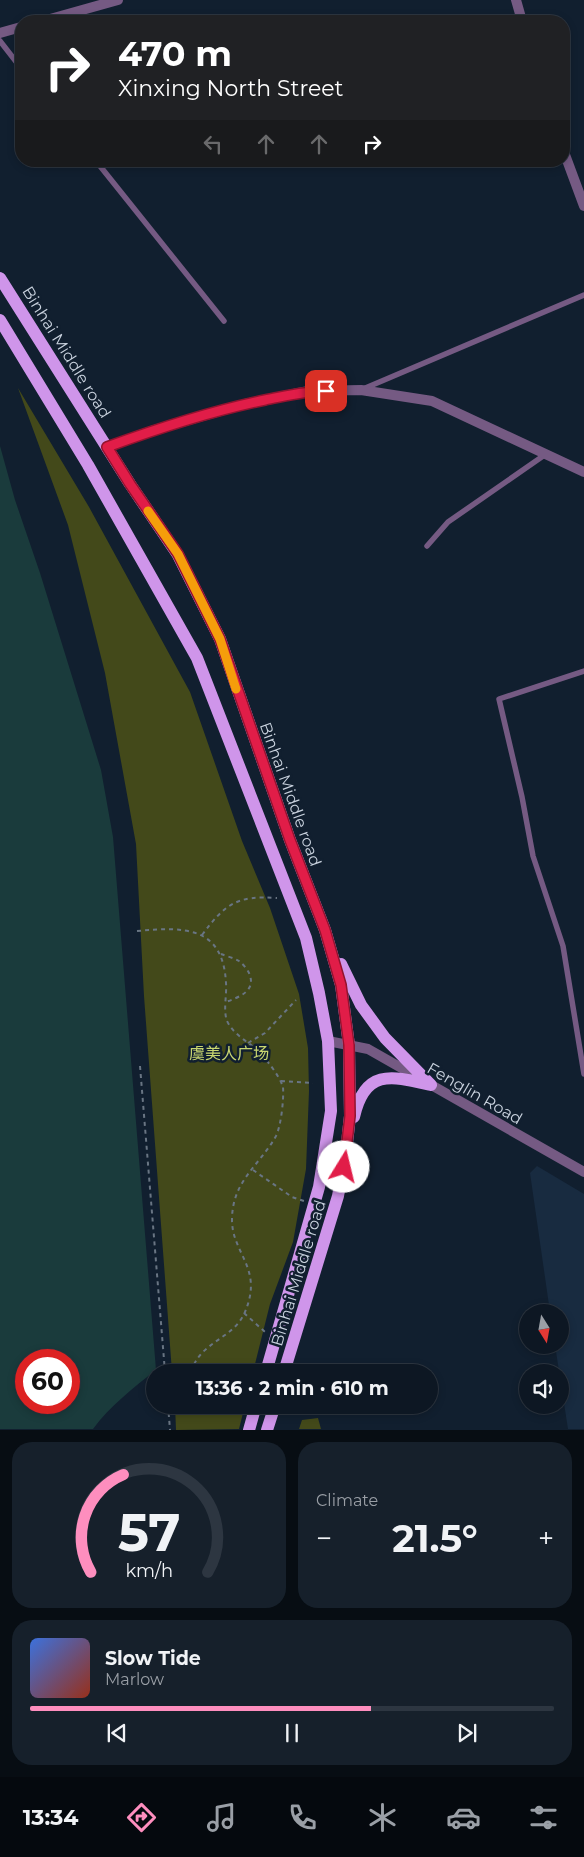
<!DOCTYPE html>
<meta charset="utf-8">
<style>
:root{--surface:#0d1723;--page:#16202b;--text:#f1f3f6;--muted:#9a9fa6;--line:#2d3641;--accent:#fe8ebe}
body{margin:0;font-family:Montserrat,"Noto Sans SC",sans-serif;background:var(--page);color:var(--text);height:100vh;display:flex;flex-direction:column;font-size:19px;white-space:nowrap}
*{box-sizing:border-box;margin:0}
p{font-size:16px;color:var(--muted)}
.icon{flex:none;width:28px;height:28px;fill:none;stroke:currentColor;stroke-width:2;stroke-linecap:round;stroke-linejoin:round}
.map{position:relative;height:1430px;overflow:hidden}
.details{display:flex;flex-direction:column;gap:12px;padding:12px;background:#070d13;flex:1}
.details>*{flex:none}
.top-card{position:absolute;left:15px;top:15px;width:555px;height:152px;border-radius:20px;box-shadow:0 2px 8px #0003,0 0 0 1px var(--line);background:#202124;color:#fff;overflow:hidden}
.needle{width:32px;rotate:169deg}
.buttons{position:absolute;left:519px;top:1304px;display:grid;gap:10px}
.buttons a{display:grid;place-items:center;width:50px;height:50px;border-radius:50%;background:var(--surface);box-shadow:0 2px 8px #0003,0 0 0 1px var(--line);font-size:25px}
.speed{position:absolute;left:15px;top:1349px;display:flex;gap:10px;font-size:25px;font-weight:700;text-align:center}
.speed>*{display:grid;place-content:center;width:65px;height:65px;border-radius:50%;background:var(--surface);box-shadow:0 2px 8px #0003,0 0 0 1px var(--line);line-height:1}
.speed .limit{border:8px solid #d22;background:#fff;color:#111}
.pin{position:absolute;display:grid;place-items:center;width:42px;height:42px;color:#fff;margin:-21px;border-radius:10px;box-shadow:0 2px 8px #0006}
.me{position:absolute;width:55px;margin:-28px;rotate:9deg;stroke-linejoin:round;filter:drop-shadow(0 0 4px #0008)}
.turn{display:flex;align-items:center;gap:18px;height:105px;padding:0 20px;font-size:22px}
.turn .icon{width:65px;height:65px;stroke-width:2.5}
.turn b{display:block;font-size:35px;line-height:42px}
.lanes{display:flex;align-items:center;height:48px;padding:0 20px;background:#0003;justify-content:center;gap:25px;direction:ltr}
.lanes .off{opacity:.35}
.big{font-size:38px;font-weight:700;line-height:1.1}
.details .widget{flex:1;display:flex;flex-direction:column;justify-content:center;gap:8px;min-width:0;padding:0 18px;border-radius:20px;background:var(--page)}
.details .dial{align-items:center;gap:0}
.dial svg{height:130px;overflow:visible;fill:none;stroke:var(--line);stroke-width:7;stroke-linecap:round;text-anchor:middle}
.dial text{fill:var(--text);stroke:none}
.song{display:flex;align-items:center;gap:15px}
.cover{width:60px;height:60px;border-radius:8px;background:linear-gradient(135deg,hsl(220 70% 55%),hsl(10 70% 35%))}
.played{height:5px;border-radius:2px;background:linear-gradient(90deg,var(--accent) 65%,var(--line) 65%)}
.keys{display:flex;justify-content:space-around;direction:ltr}
.heat{display:flex;justify-content:space-between;align-items:center;font-size:28px;direction:ltr}
.details .tiles{flex:1;display:grid;gap:12px;grid-template-columns:1fr 1fr}
.widget:last-child{grid-column:span 2}
.trip{position:absolute;left:146px;top:1364px;width:292px;height:50px;border-radius:25px;background:var(--surface);box-shadow:0 2px 8px #0003,0 0 0 1px var(--line);font-weight:700;line-height:50px;text-align:center}
.tabs{display:flex;height:80px;justify-content:space-around;align-items:center;background:#05090e;color:var(--muted)}
.tabs .icon{width:35px;height:35px}
.tabs .on{color:var(--accent)}
.tabs b{font-size:22px;color:var(--text)}
.map>svg:first-child{display:block}
</style>
<div class="map">
<svg width="584" height="1430" viewBox="0 0 584 1430">
<rect width="100%" height="100%" fill="#111f2f"/>
<path fill="#182b40" d="M537,1166L584,1194V1429H568L555,1345H560V1312H550L530,1173Z"/>
<path fill="#43491a" d="M18,388L89,507L190,692L242,841L270,908L299,994L308,1048L309,1091L306,1169L293,1242L270,1304L253,1372H172L144,996L136,844L105,673L68,525Z
M175,1405H245L239,1429L176,1430Z
M318,1418L321,1429H299L302,1420Z"/>
<path fill="#1a3b3c" fill-rule="evenodd" d="M0,446L15,500L40,573L101,770L113,837L156,1370C133,1388 110,1406 93,1429H0ZM26,1360H69V1402H26Z"/>
<g fill="none" stroke-linecap="round" stroke-linejoin="round">
<path stroke="#697583" stroke-width="2" stroke-dasharray="4 4" stroke-linecap="butt" d="M137,931C183,927 223,925 226,983C227,995 223,1010 227,1021C233,1034 247,1041 257,1050C267,1060 279,1075 283,1087C284,1099 281,1126 276,1136C260,1165 233,1180 232,1218C231,1254 264,1267 245,1312C236,1333 216,1338 202,1353C197,1358 193,1366 190,1372
M202,935C225,904 237,895 277,898
M221,954C226,956 234,958 239,961C243,964 247,969 249,973C257,991 239,997 226,1002
M248,1043L265,1033L296,1000
M140,1066L165,1372
M281,1081L313,1083
M253,1170L292,1197L304,1201
M244,1313L265,1332
M168,1405L170,1430"/>
<path stroke="#755a83" stroke-width="5.5" d="M0,41L21,68
M96,161L224,321
M363,389L584,295
M427,546L448,522L546,454
M584,671L499,699L522,797L533,856L563,946L584,1074"/>
<path stroke="#755a83" stroke-width="10" d="M516,0L522,21
M43,21L118,0
M0,33L21,27
M564,152L584,206
M107,447L154,430L245,404L308,391L361,390L432,401L584,472"/>
<path stroke="#755a83" stroke-width="10" d="M328,1041L368,1049L584,1172"/>
<path stroke="#cf95ea" stroke-width="12" d="M0,278L130,484L178,555L220,639L290,840L325,930L341,985L349,1045L350,1116L346,1152L338,1196L284,1372
M0,320L88,465L197,658L306,938L319,993L328,1041L331,1111L319,1187L266,1372
M341,964L361,1005L385,1038L431,1085
M354,1117C365,1068 392,1076 431,1085
M249,1430L256,1405
M267,1430L275,1405"/>
</g>
<g fill="none" stroke-linecap="round" stroke-linejoin="round">
<g stroke="#92132f" stroke-width="12">
<path id="route" d="M326,391C305,391 286,396 265,400C211,411 159,428 107,447L130,484L178,554L220,639L290,840L325,930L341,985L349,1045L350,1116L344,1167"/>
</g>
<use href="#route" stroke="#e11d48" stroke-width="9"/>
<path stroke="#f59e0b" stroke-width="9" d="M148,511L178,554L220,639L236,689"/>
</g>
<g text-anchor="middle" stroke-width="5" stroke-linejoin="round" paint-order="stroke">
<g font-size="16" fill="#cad3df" stroke="#111f2f">
<text transform="translate(67 352) rotate(58)" y="6">Binhai Middle road</text>
<text transform="translate(291 794) rotate(70)" y="6">Binhai Middle road</text>
<text transform="translate(475 1093) rotate(30)" y="6">Fenglin Road</text>
<text transform="translate(298 1273) rotate(-73)" y="6">Binhai Middle road</text>
</g>
<g font-size="16" fill="#c9d670" stroke="#111f2f">
<text x="229" y="1059">虞美人广场</text>
</g>
</g>
</svg>
<div class="buttons">
<a><svg class="needle" viewBox="-14 -14 28 28"><path d="M0-13l5 13h-10z" fill="#e53935"/><path d="M0 13l5-13h-10z" fill="#9a9fa6"/></svg></a>
<a><svg class="icon" aria-label="sound" viewBox="0 0 24 24"><path d="M4 9h4l5-4v14l-5-4H4zM17 9q2 3 0 6"/></svg></a>
</div>
<div class="speed"><div class="limit">60</div></div>
<div class="pin" style="left:326px;top:391px;background:#d93025"><svg class="icon" aria-label="arrive" viewBox="0 0 24 24"><path d="M6 21V4h12l-3 4 3 4H6"/></svg></div>
<svg class="me" style="left:344px;top:1167px" viewBox="-20 -20 40 40"><circle r="19" fill="#fff"/><path d="M0-13L10 11 0 6-10 11z" fill="#e11d48"/></svg>
<div class="trip">13:36 · 2 min · 610 m</div>
<div class="top-card">
<div class="turn"><svg class="icon" aria-label="right" viewBox="0 0 24 24"><path d="M7 20v-9h11M14 6l5 5-5 5"/></svg><div><b>470 m</b>Xinxing North Street</div></div>
<div class="lanes"><svg class="icon off" aria-label="left" viewBox="0 0 24 24"><path d="M17 20v-9H6M10 6l-5 5 5 5"/></svg><svg class="icon off" aria-label="ahead" viewBox="0 0 24 24"><path d="M12 20V5M6 11l6-6 6 6"/></svg><svg class="icon off" aria-label="ahead" viewBox="0 0 24 24"><path d="M12 20V5M6 11l6-6 6 6"/></svg><svg class="icon" aria-label="right" viewBox="0 0 24 24"><path d="M7 20v-9h11M14 6l5 5-5 5"/></svg></div>
</div>
</div>
<section class="details">
<div class="tiles">
<div class="widget dial"><svg viewBox="0 0 100 80">
<path d="M14 69A42 42 0 1 1 86 69"/>
<path d="M14 69A42 42 0 0 1 34 9" stroke="#fe8ebe"/>
<text x="50" y="56" font-size="32" font-weight="700">57</text>
<text x="50" y="72" font-size="11">km/h</text>
</svg></div>
<div class="widget"><p>Climate</p>
<div class="heat"><a>−</a><b class="big">21.5°</b><a>+</a></div>
</div>
<div class="widget">
<div class="song"><i class="cover"></i><div><b>Slow Tide</b><p>Marlow</p></div></div>
<div class="played"></div>
<div class="keys"><svg class="icon" aria-label="previous" viewBox="0 0 24 24"><path d="M18 5L8 12l10 7zM5 5v14"/></svg><svg class="icon" aria-label="pause" viewBox="0 0 24 24"><path d="M8 5v14M16 5v14"/></svg><svg class="icon" aria-label="next" viewBox="0 0 24 24"><path d="M6 5l10 7-10 7zM19 5v14"/></svg></div>
</div>
</div>
</section>
<nav class="tabs">
<b>13:34</b>
<svg class="icon on" aria-label="directions" viewBox="0 0 24 24"><path d="M12 3l9 9-9 9-9-9zM9 14v-3h6M13 9l2 2-2 2"/></svg>
<svg class="icon" aria-label="music" viewBox="0 0 24 24"><path d="M9 18V5l10-2v13"/><circle cx="6" cy="18" r="3"/><circle cx="16" cy="16" r="3"/></svg>
<svg class="icon" aria-label="phone" viewBox="0 0 24 24"><path d="M5 4h4l2 5-3 2q2 4 5 5l2-3 5 2v4C11 20 4 13 5 4z"/></svg>
<svg class="icon" aria-label="climate" viewBox="0 0 24 24"><path d="M12 3v18M4 7l16 10M4 17L20 7"/></svg>
<svg class="icon" aria-label="car" viewBox="0 0 24 24"><path d="M5 17H2v-5l4-1 3-4h7l3 4 3 1v5h-3M9 17h6M6 11h13"/><circle cx="7" cy="17" r="2"/><circle cx="17" cy="17" r="2"/></svg>
<svg class="icon" aria-label="filters" viewBox="0 0 24 24"><path d="M4 7h16M4 17h16"/><circle cx="9" cy="7" r="2"/><circle cx="15" cy="17" r="2"/></svg>
</nav>
